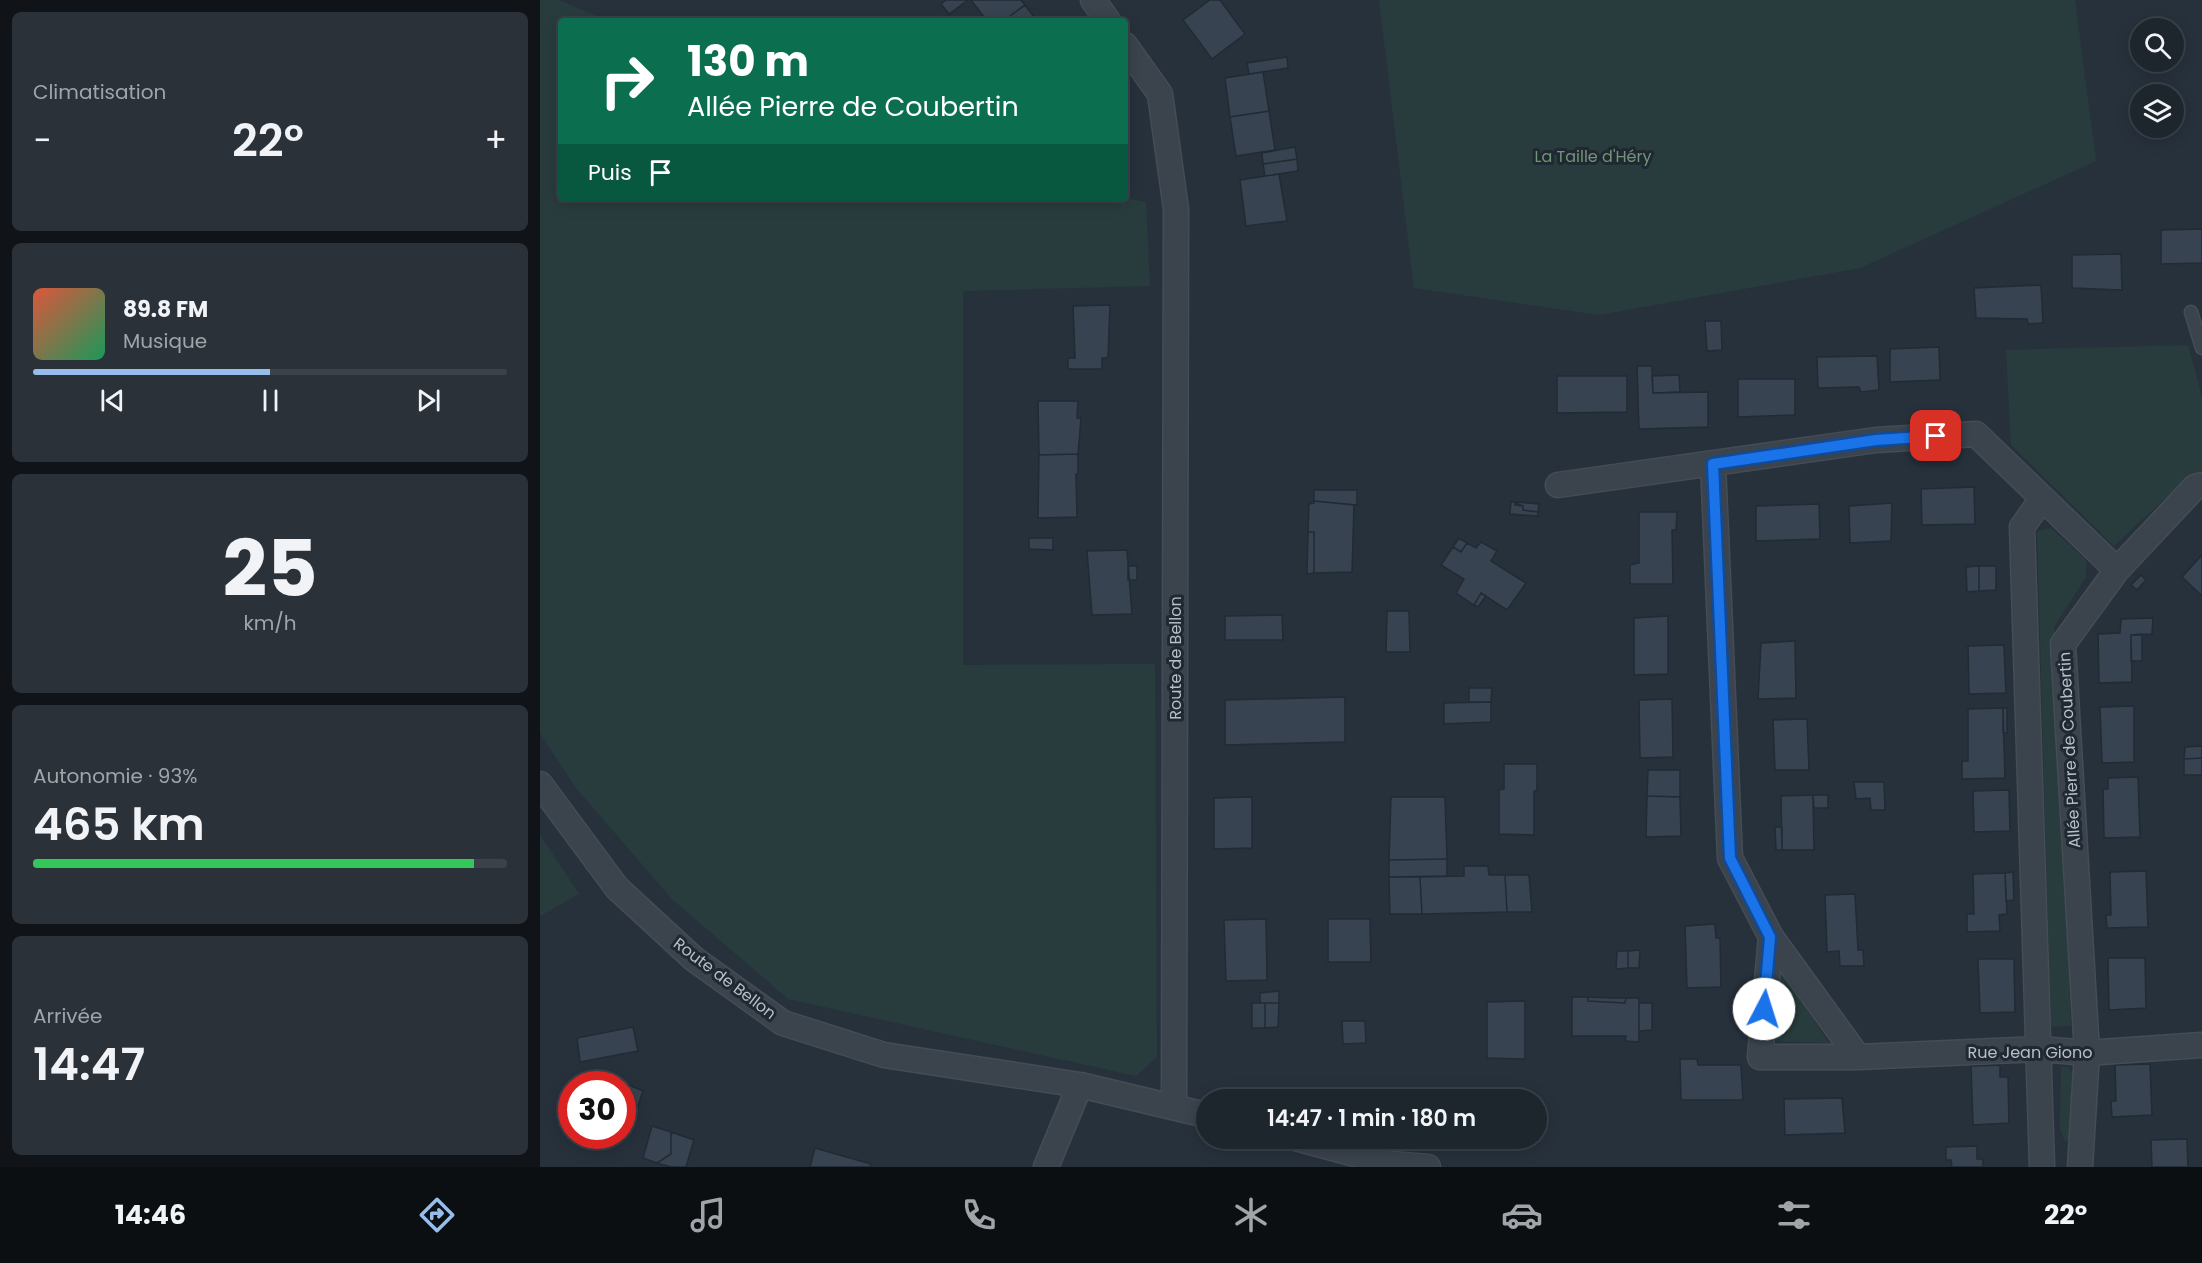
<!DOCTYPE html>
<html lang="fr">
<meta charset="utf-8">
<style>
:root{--surface:#1d252d;--page:#2a3139;--text:#f1f3f6;--muted:#a0a5aa;--line:#3b4249;--accent:#97bded}
body{margin:0;font-family:Poppins,sans-serif;background:var(--page);color:var(--text);height:100vh;display:flex;flex-direction:column;font-size:22px;white-space:nowrap}
*{box-sizing:border-box;margin:0}
p{font-size:20px;color:var(--muted)}
.icon{flex:none;width:33px;height:33px;fill:none;stroke:currentColor;stroke-width:2;stroke-linecap:round;stroke-linejoin:round}
.map{position:relative;flex:1;overflow:hidden}
.drawer{display:flex;flex-direction:column;gap:12px;padding:12px;background:#101419;width:540px}
.drawer>*{flex:none}
.banner{position:absolute;left:18px;top:18px;width:570px;height:183px;border-radius:6px;box-shadow:0 3px 15px #0003,0 0 0 2px var(--line);background:#0b6e4f;color:#fff;overflow:hidden}
.tools{position:absolute;left:1590px;top:18px;display:grid;gap:12px}
.tools a{display:grid;place-items:center;width:54px;height:54px;border-radius:50%;background:var(--surface);box-shadow:0 3px 15px #0003,0 0 0 2px var(--line);font-size:30px}
.speed{position:absolute;left:18px;top:1071px;display:flex;gap:12px;font-size:30px;font-weight:700;text-align:center}
.speed>*{display:grid;place-content:center;width:78px;height:78px;border-radius:50%;background:var(--surface);box-shadow:0 3px 15px #0003,0 0 0 2px var(--line);line-height:1}
.speed .limit{border:9px solid #d22;background:#fff;color:#111}
.pin{position:absolute;display:grid;place-items:center;width:51px;height:51px;color:#fff;margin:-26px;border-radius:12px;box-shadow:0 3px 9px #0006}
.me{position:absolute;width:66px;margin:-33px;rotate:5deg;stroke-linejoin:round;filter:drop-shadow(0 0 4px #0008)}
.turn{display:flex;align-items:center;gap:21px;height:126px;padding:0 30px;font-size:27px}
.turn .icon{width:78px;height:78px;stroke-width:2.5}
.turn b{display:block;font-size:42px;line-height:51px}
.then{display:flex;align-items:center;height:57px;padding:0 30px;background:#0003;gap:12px;font-size:22px}
.big{font-size:45px;font-weight:600;line-height:1.1}
.drawer .widget{flex:1;display:flex;flex-direction:column;justify-content:center;gap:9px;min-width:0;padding:0 21px;border-radius:9px;background:var(--page)}
.drawer .dial{align-items:center;gap:0}
.dial b{font-size:78px;line-height:1}
.song{display:flex;align-items:center;gap:18px}
.cover{width:72px;height:72px;border-radius:9px;background:linear-gradient(135deg,hsl(10 70% 55%),hsl(150 70% 35%))}
.played{height:6px;border-radius:3px;background:linear-gradient(90deg,var(--accent) 50%,var(--line) 50%)}
.keys{display:flex;justify-content:space-around;direction:ltr}
.heat{display:flex;justify-content:space-between;align-items:center;font-size:33px;direction:ltr}
.charge{height:9px;border-radius:4px;background:linear-gradient(90deg,#34c759 93%,var(--line) 0)}
.trip{position:absolute;left:656px;top:1089px;width:351px;height:60px;border-radius:30px;background:var(--surface);box-shadow:0 3px 15px #0003,0 0 0 2px var(--line);font-weight:600;line-height:60px;text-align:center}
.tab-bar{display:flex;height:96px;justify-content:space-around;align-items:center;background:#0c0f12;color:var(--muted)}
.tab-bar .icon{width:42px;height:42px}
.tab-bar .selected{color:var(--accent)}
.tab-bar b{font-size:27px;color:var(--text)}
main{display:flex;flex:1;min-height:0}
.map>svg:first-child{display:block}
</style>
<main>
<section class="drawer">
<div class="widget"><p>Climatisation</p>
<div class="heat"><a>−</a><b class="big">22°</b><a>+</a></div>
</div>
<div class="widget">
<div class="song"><i class="cover"></i><div><b>89.8 FM</b><p>Musique</p></div></div>
<div class="played"></div>
<div class="keys"><svg class="icon" aria-label="previous" viewBox="0 0 24 24"><path d="M18 5L8 12l10 7zM5 5v14"/></svg><svg class="icon" aria-label="pause" viewBox="0 0 24 24"><path d="M8 5v14M16 5v14"/></svg><svg class="icon" aria-label="next" viewBox="0 0 24 24"><path d="M6 5l10 7-10 7zM19 5v14"/></svg></div>
</div>
<div class="widget dial"><b>25</b><p>km/h</p></div>
<div class="widget"><p>Autonomie · 93%</p><b class="big">465 km</b><div class="charge"></div></div>
<div class="widget"><p>Arrivée</p><b class="big">14:47</b></div>
</section>
<div class="map">
<svg width="1662" height="1167" viewBox="0 0 1662 1167">
<rect width="100%" height="100%" fill="#27313c"/>
<path fill="#293c3d" d="M0,0H18L69,21H21V198H585L606,202L610,286L423,291V665L615,664L617,1057L596,1076L248,999L133,900L36,788L0,733Z
M839,0H1535L1556,161L1320,268L1059,315L874,288Z
M1648,345L1662,397V471L1649,476L1574,546L1471,445L1466,350Z
M1511,528L1546,560V577L1514,627L1531,1026L1511,1027L1497,531Z
M0,835L39,894L0,916Z
M1236,964L1289,1043L1232,1041Z
M1521,1066L1528,1067L1534,1076V1136L1525,1142L1520,1129Z"/>
<path fill="#374350" stroke="#222a34" stroke-width="1.5" d="M406,0H428L409,14L401,4Z
M431,0H481L485,5L463,21H447Z
M680,0L705,34L672,59L643,20L670,0Z
M485,5L497,21H463Z
M747,57L748,68L709,74L707,63Z
M723,72L729,111L690,117L685,78Z
M729,111L735,150L696,156L690,117Z
M755,147L757,159L723,164L722,153Z
M757,159L758,171L725,176L723,164Z
M739,174L747,221L706,226L700,180Z
M1662,229V263L1621,264V230Z
M1581,254L1582,290L1532,288V255Z
M1501,285L1503,323L1488,324L1487,319L1436,318L1434,288Z
M570,305L568,358H562V369H528V358H535L533,306Z
M1165,321H1181L1182,350L1167,351Z
M1399,347L1400,380L1350,382V349Z
M1337,356L1339,390L1321,392L1319,387L1278,388L1277,357Z
M1097,366H1112L1113,393L1168,392V427L1099,429Z
M1139,375L1140,392L1113,393L1112,376Z
M1017,376H1087V412L1017,413Z
M1198,379H1255V415L1198,417Z
M498,401H538L537,418H541L538,454L499,455Z
M538,454V474H536L537,517L498,518L499,455Z
M1434,487L1435,524L1382,525L1381,489Z
M774,490H817V505L774,501Z
M774,501L814,505L812,572L774,573V532H768L769,504L774,503Z
M971,501L983,506V510L998,512V516L970,514Z
M976,502L999,504L998,512L983,510V506L975,505Z
M1352,503L1351,541L1310,543L1309,506Z
M1279,504L1280,539L1216,541V506Z
M1099,512H1137L1136,530H1132L1133,584H1090V565L1099,563Z
M768,532H774V573L767,574Z
M489,538H513V550L489,549Z
M919,538L927,543L921,552L913,547Z
M941,542L957,551L951,561L986,583L967,610L941,593L934,605L916,593L924,579L901,565L913,547L921,552L927,543L936,548Z
M587,550L592,614L552,615L547,551Z
M1662,555V596L1642,577Z
M588,566H597V580H588Z
M1439,566V591L1427,592L1426,567Z
M1439,566H1456V590L1439,591Z
M1601,575L1606,580L1597,590L1591,585Z
M941,593L946,596L938,607L934,605Z
M847,611H869L870,652H846Z
M742,615L743,640H685V616Z
M1128,616V674L1094,675V618Z
M1613,618L1612,634L1591,635L1592,682L1559,683L1558,634L1580,633L1581,619Z
M1602,634V661H1591V635Z
M1255,641L1256,698L1218,699L1221,643Z
M1464,645L1466,693L1429,694L1428,646Z
M929,688H952L951,702H929Z
M805,697V742L685,745V700Z
M1132,699L1133,757L1100,758L1099,700Z
M951,702V722L904,724V703Z
M1594,706V762L1562,763L1560,707Z
M1463,708L1465,778L1422,779V761H1428V709Z
M1463,708H1467V733H1463Z
M1267,719L1269,770H1235L1233,720Z
M1662,746V758L1644,759L1645,747Z
M1662,758V775H1644V759Z
M964,764H997V791H994V835L959,834V790L964,789Z
M1108,770H1140V797L1107,796Z
M1598,777L1600,837L1564,838L1563,789H1568V778Z
M1314,782H1344L1345,810H1331L1330,798L1316,799Z
M1469,790L1470,831L1434,832L1433,791Z
M1273,795H1288V808H1274Z
M1273,795L1274,850H1242L1241,796Z
M1107,796L1140,797L1141,836L1106,837Z
M712,797V848L674,849V798Z
M851,797H905L907,859L849,860Z
M1235,827H1242V850H1236Z
M907,859V876L849,877V860Z
M924,866H948L949,875H965L967,912L882,914L880,877L924,876Z
M1606,871L1608,927L1567,928L1566,915H1571L1570,872Z
M1473,872L1474,900L1466,901L1465,873Z
M1465,873L1467,914L1459,915L1460,931L1427,932V914H1434L1433,874Z
M965,875H989L992,912H967Z
M849,877H880L882,914H850Z
M1315,894L1318,950H1323L1324,966H1300L1299,951L1287,952L1285,895Z
M726,919L727,980L686,981L684,920Z
M788,919H830L831,962H788Z
M1175,924L1176,938H1180L1181,987L1147,988L1145,926Z
M1100,950L1099,968H1088V951Z
M1077,951H1088V968L1076,969Z
M1568,958H1605L1606,1008L1569,1010Z
M1438,959H1474L1475,1012L1440,1013Z
M739,991V1003H720V993Z
M1032,997H1048V1001L1085,1003L1086,998H1099V1042L1085,1041L1086,1036H1032Z
M1048,997L1072,998H1086L1085,1003L1048,1001Z
M985,1001V1059L947,1058V1002Z
M712,1003H725V1028H712Z
M725,1003H739L738,1027L725,1028Z
M1099,1003H1112V1030L1099,1031Z
M802,1021H825L826,1043L803,1044Z
M93,1027L98,1051L40,1062L37,1038Z
M1140,1059H1157L1158,1065H1201L1203,1100H1141Z
M1610,1064L1612,1115L1572,1117L1571,1101H1576L1575,1065Z
M1460,1065V1077H1468L1469,1123L1433,1125L1431,1066Z
M89,1085L103,1091L93,1121L82,1118V1105Z
M1302,1098L1305,1133L1245,1135L1244,1099Z
M112,1126L131,1132V1154L117,1163L103,1158Z
M131,1132L154,1140L146,1167H131L117,1163L131,1154Z
M1647,1139L1648,1167H1612L1611,1140Z
M1437,1146V1159H1443V1167H1412L1411,1160H1406V1147Z
M275,1148L331,1164L330,1167H270Z"/>
<g fill="none" stroke-linecap="round" stroke-linejoin="round">
<g stroke="#444c56" stroke-width="15">
<path id="lane" d="M1651,312L1662,348"/>
</g>
<g stroke="#444c56" stroke-width="27">
<path id="street" d="M553,0L568,21
M585,45L620,94L636,209L634,1107
M1173,464L1190,858L1231,937L1220,1057H1318
M1018,485L1336,440L1436,434L1577,570
M1502,499L1482,527L1502,1167
M0,784L77,888L154,959L243,1023L344,1055L540,1085L666,1115
M1231,937L1318,1057L1501,1049L1547,1053L1662,1045
M755,1138L852,1164L888,1167
M506,1167L540,1085
M1540,1167L1547,1053L1523,644L1577,570L1655,487L1662,485"/>
</g>
<use href="#lane" stroke="#3b434d" stroke-width="12"/>
<use href="#street" stroke="#3b434d" stroke-width="24"/>
</g>
<g fill="none" stroke-linecap="round" stroke-linejoin="round">
<g stroke="#114b97" stroke-width="15">
<path id="route" d="M1224,1009L1230,937L1190,858L1173,464L1336,440L1396,436"/>
</g>
<use href="#route" stroke="#1a73e8" stroke-width="10"/>
</g>
<g text-anchor="middle" stroke-width="6" stroke-linejoin="round" paint-order="stroke">
<g font-size="16" fill="#719677" stroke="#202832">
<text x="1053" y="162">La Taille d'Héry</text>
</g>
<g font-size="16" fill="#b7bec7" stroke="#202832">
<text transform="translate(635 658) rotate(-90)" y="6">Route de Bellon</text>
<text transform="translate(1529 750) rotate(-93)" y="6">Allée Pierre de Coubertin</text>
<text transform="translate(185 978) rotate(37)" y="6">Route de Bellon</text>
<text x="1490" y="1058">Rue Jean Giono</text>
</g>
</g>
</svg>
<div class="tools">
<a><svg class="icon" aria-label="search" viewBox="0 0 24 24"><circle cx="10" cy="10" r="6"/><path d="M15 15l6 6"/></svg></a>
<a><svg class="icon" aria-label="layers" viewBox="0 0 24 24"><path d="M12 4l9 5-9 5-9-5zM3 14l9 5 9-5"/></svg></a>
</div>
<div class="speed"><div class="limit">30</div></div>
<div class="pin" style="left:1396px;top:436px;background:#d93025"><svg class="icon" aria-label="arrive" viewBox="0 0 24 24"><path d="M6 21V4h12l-3 4 3 4H6"/></svg></div>
<svg class="me" style="left:1224px;top:1009px" viewBox="-20 -20 40 40"><circle r="19" fill="#fff"/><path d="M0-13L10 11 0 6-10 11z" fill="#1a73e8"/></svg>
<div class="trip">14:47 · 1 min · 180 m</div>
<div class="banner">
<div class="turn"><svg class="icon" aria-label="right" viewBox="0 0 24 24"><path d="M7 20v-9h11M14 6l5 5-5 5"/></svg><div><b>130 m</b>Allée Pierre de Coubertin</div></div>
<div class="then">Puis<svg class="icon" aria-label="arrive" viewBox="0 0 24 24"><path d="M6 21V4h12l-3 4 3 4H6"/></svg></div>
</div>
</div>
</main>
<nav class="tab-bar">
<b>14:46</b>
<svg class="icon selected" aria-label="directions" viewBox="0 0 24 24"><path d="M12 3l9 9-9 9-9-9zM9 14v-3h6M13 9l2 2-2 2"/></svg>
<svg class="icon" aria-label="music" viewBox="0 0 24 24"><path d="M9 18V5l10-2v13"/><circle cx="6" cy="18" r="3"/><circle cx="16" cy="16" r="3"/></svg>
<svg class="icon" aria-label="phone" viewBox="0 0 24 24"><path d="M5 4h4l2 5-3 2q2 4 5 5l2-3 5 2v4C11 20 4 13 5 4z"/></svg>
<svg class="icon" aria-label="climate" viewBox="0 0 24 24"><path d="M12 3v18M4 7l16 10M4 17L20 7"/></svg>
<svg class="icon" aria-label="car" viewBox="0 0 24 24"><path d="M5 17H2v-5l4-1 3-4h7l3 4 3 1v5h-3M9 17h6M6 11h13"/><circle cx="7" cy="17" r="2"/><circle cx="17" cy="17" r="2"/></svg>
<svg class="icon" aria-label="filters" viewBox="0 0 24 24"><path d="M4 7h16M4 17h16"/><circle cx="9" cy="7" r="2"/><circle cx="15" cy="17" r="2"/></svg>
<b>22°</b>
</nav>
